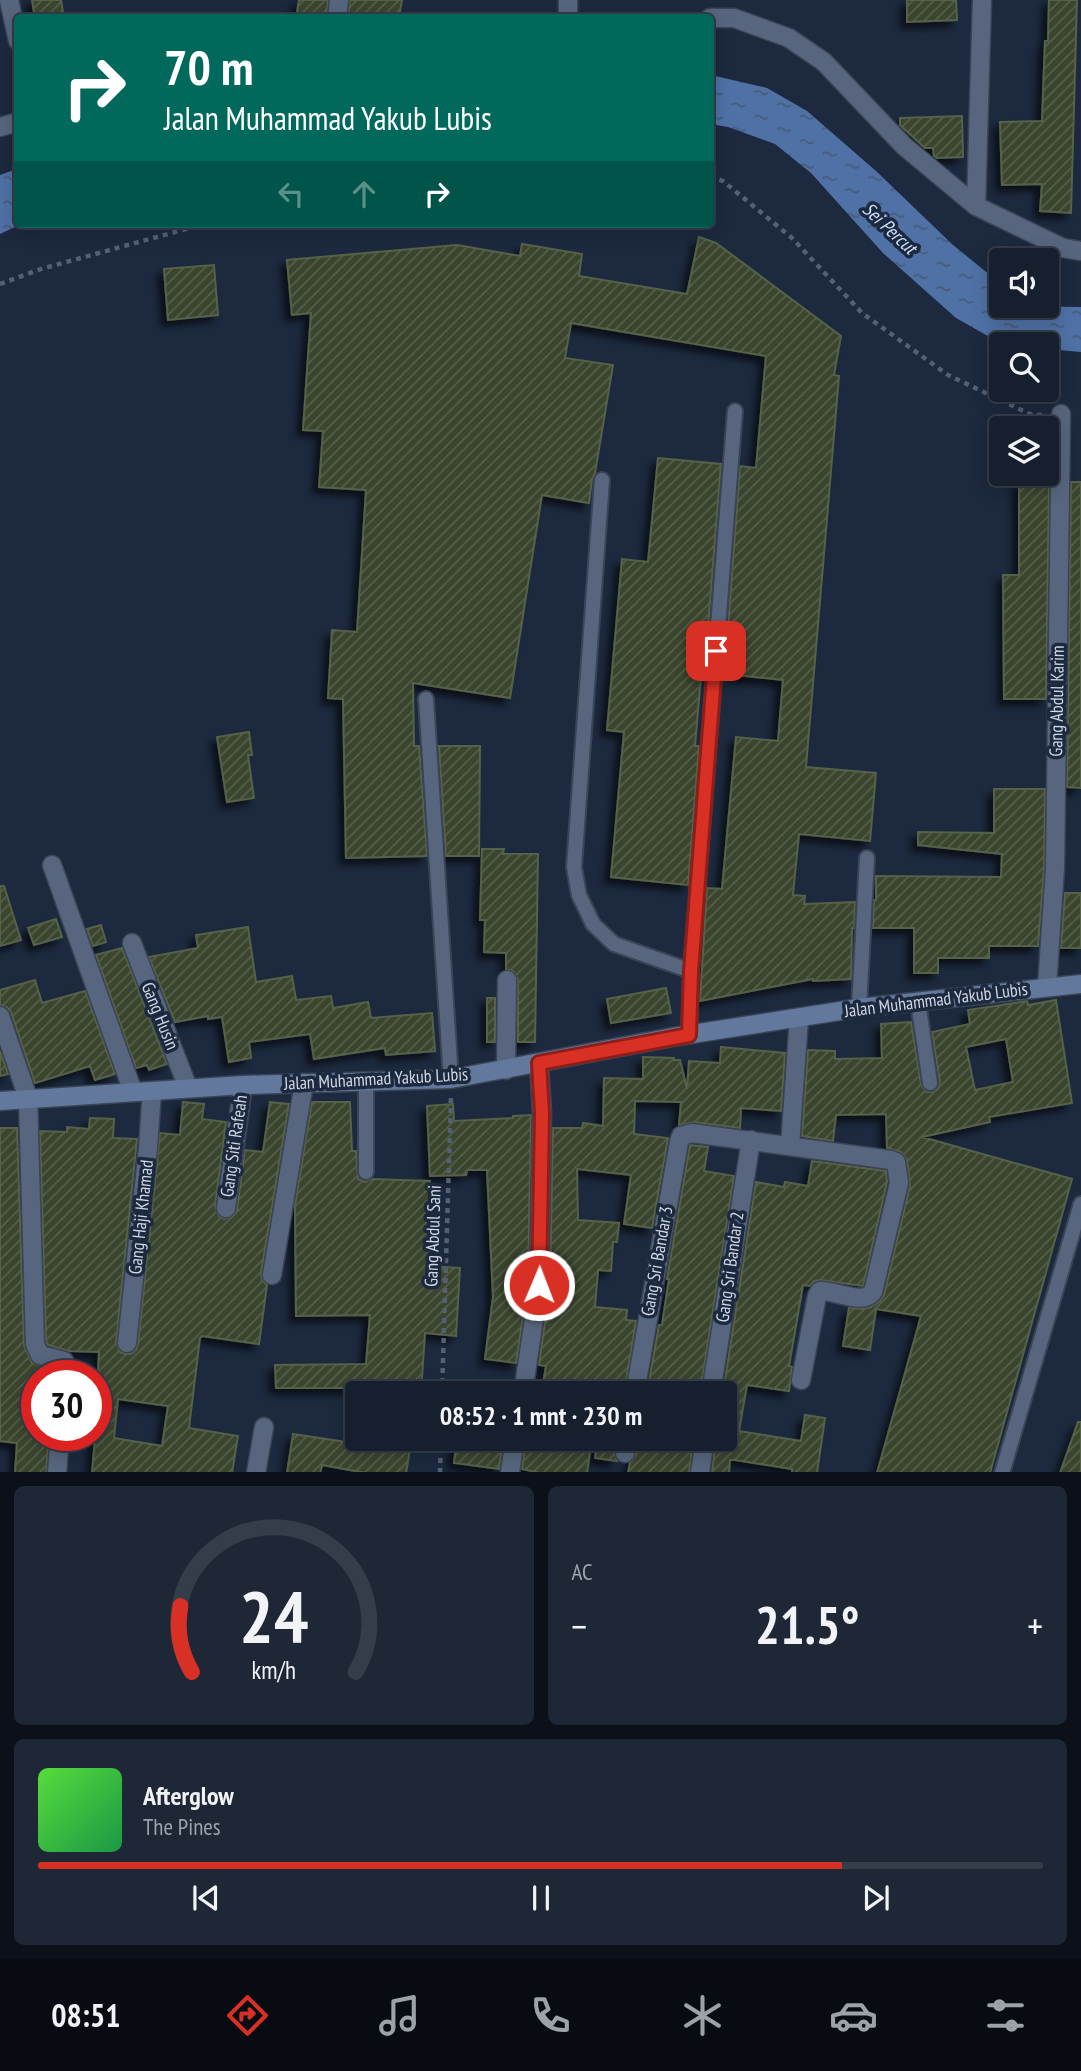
<!DOCTYPE html>
<html lang="id">
<meta charset="utf-8">
<style>
:root{--surface:#151f2e;--page:#1e2736;--text:#f1f3f6;--muted:#9da2aa;--line:#343d4a;--accent:#d93025}
body{margin:0;font-family:"PT Sans Narrow",sans-serif;background:var(--page);color:var(--text);height:100vh;display:flex;flex-direction:column;font-size:26px;white-space:nowrap}
*{box-sizing:border-box;margin:0}
p{font-size:23px;color:var(--muted)}
.icon{flex:none;width:38px;height:38px;fill:none;stroke:currentColor;stroke-width:2;stroke-linecap:round;stroke-linejoin:round}
.map{position:relative;height:1472px;overflow:hidden}
.details{display:flex;flex-direction:column;gap:14px;padding:14px;background:#0c1119;flex:1}
.details>*{flex:none}
.top-card{position:absolute;left:14px;top:14px;width:700px;height:214px;border-radius:7px;box-shadow:0 4px 18px #0003,0 0 0 2px var(--line);background:#00695c;color:#fff;overflow:hidden}
.controls{position:absolute;left:989px;top:248px;display:grid;gap:14px}
.controls a{display:grid;place-items:center;width:70px;height:70px;border-radius:7px;background:var(--surface);box-shadow:0 4px 18px #0003,0 0 0 2px var(--line);font-size:35px}
.speed{position:absolute;left:21px;top:1360px;display:flex;gap:14px;font-size:35px;font-weight:700;text-align:center}
.speed>*{display:grid;place-content:center;width:91px;height:91px;border-radius:50%;background:var(--surface);box-shadow:0 4px 18px #0003,0 0 0 2px var(--line);line-height:1}
.speed .limit{border:10px solid #d22;background:#fff;color:#111}
.pin{position:absolute;display:grid;place-items:center;width:60px;height:60px;color:#fff;margin:-30px;border-radius:14px;box-shadow:0 4px 10px #0006}
.me{position:absolute;width:77px;margin:-38px;rotate:1deg;stroke-linejoin:round;filter:drop-shadow(0 0 5px #0008)}
.turn{display:flex;align-items:center;gap:24px;height:147px;padding:0 35px;font-size:32px}
.turn .icon{width:91px;height:91px;stroke-width:2.5}
.turn b{display:block;font-size:49px;line-height:60px}
.lanes{display:flex;align-items:center;height:66px;padding:0 35px;background:#0003;justify-content:center;gap:35px;direction:ltr}
.lanes .off{opacity:.35}
.big{font-size:52px;font-weight:800;line-height:1.1}
.details .tile{flex:1;display:flex;flex-direction:column;justify-content:center;gap:10px;min-width:0;padding:0 24px;border-radius:10px;background:var(--page)}
.details .dial{align-items:center;gap:0}
.dial svg{height:182px;overflow:visible;fill:none;stroke:var(--line);stroke-width:7;stroke-linecap:round;text-anchor:middle}
.dial text{fill:var(--text);stroke:none}
.song{display:flex;align-items:center;gap:21px}
.cover{width:84px;height:84px;border-radius:10px;background:linear-gradient(135deg,hsl(110 70% 55%),hsl(140 70% 35%))}
.played{height:7px;border-radius:4px;background:linear-gradient(90deg,var(--accent) 80%,var(--line) 80%)}
.keys{display:flex;justify-content:space-around;direction:ltr}
.heat{display:flex;justify-content:space-between;align-items:center;font-size:38px;direction:ltr}
.details .tiles{flex:1;display:grid;gap:14px;grid-template-columns:1fr 1fr}
.tile:last-child{grid-column:span 2}
.trip{position:absolute;left:345px;top:1381px;width:392px;height:70px;border-radius:7px;background:var(--surface);box-shadow:0 4px 18px #0003,0 0 0 2px var(--line);font-weight:800;line-height:70px;text-align:center}
.tab-bar{display:flex;height:112px;justify-content:space-around;align-items:center;background:#080c12;color:var(--muted)}
.tab-bar .icon{width:49px;height:49px}
.tab-bar .on{color:var(--accent)}
.tab-bar b{font-size:32px;color:var(--text)}
.map>svg:first-child{display:block}
</style>
<div class="map">
<svg width="1081" height="1473" viewBox="0 0 1081 1473">
<defs>
<pattern id="water-ripples" width="26" height="14" patternUnits="userSpaceOnUse" patternTransform="scale(1.75)"><rect width="26" height="14" fill="#4f71a6"/><path d="M2 4q2-2 4 0t4 0M15 11q2-2 4 0t4 0" fill="none" stroke="#475b7a"/></pattern>
<pattern id="building-hatch" width="6" height="6" patternUnits="userSpaceOnUse" patternTransform="scale(1.75)"><rect width="6" height="6" fill="#3a452d"/><path d="M-1 1l2-2M0 6l6-6M5 7l2-2" fill="none" stroke="#555f4b"/></pattern>
<filter id="shadow"><feDropShadow dx="-6" dy="6" stdDeviation="3.5" flood-color="#0009"/></filter>
</defs>
<rect width="100%" height="100%" fill="#1c293e"/>
<path fill="url(#water-ripples)" d="M711,75L767,88L807,111L876,171L953,245L1001,284V306L1081,307V352L1047,349L1046,345L1002,344L956,318L883,253L811,173L775,144L728,127L711,124Z
M17,169L18,224H21L0,234V175Z"/>
<path fill="url(#building-hatch)" stroke="#556248" stroke-width="2" fill-rule="evenodd" filter="url(#shadow)" d="M32,0H61L64,18H35Z
M299,0H328L326,18H296Z
M350,0H402L399,18H348Z
M907,0H956L957,20L907,22Z
M1049,0H1077L1071,213L1040,211L1042,184L1002,185L1000,122L1042,121L1045,41H1048Z
M962,116L963,157L937,158L934,156L933,148H925L900,125V118Z
M699,237L716,243L841,336L834,375L839,376L806,767L876,773L870,841L799,834L793,895L805,896L804,904L855,902L854,928H852L851,979L813,981V979L700,1001L707,888L722,889L736,737L778,741L783,680L737,675L739,655L726,654L740,466L756,468L766,356L571,323L565,358L613,365L595,473L592,479L589,503L542,495L510,698L413,683L414,746H419L427,856L346,858L343,699L328,698L332,630L357,632L366,490L319,487L323,431L303,430L311,313L292,315L287,260L457,245L520,256L522,244L582,254L579,276L687,294Z
M214,265L218,315L168,320L164,269Z
M658,458L721,464L706,652H703L695,746H699L688,885L611,877L624,732L607,730L622,559L648,562Z
M1019,482H1049L1046,699H1004L1003,575H1019Z
M1071,482H1081V788L1067,787Z
M249,732L252,755H248L254,798L227,802L217,737Z
M439,746H480L479,856H446Z
M994,789H1045L1044,868L1038,946H989V958H938V973H914V928H873L874,900H876V876L1001,877L1002,854L918,845V832L994,833Z
M482,849H504L503,854H538L535,1042H518V979L513,971L506,969V953L484,952L485,920H480Z
M0,886H4L21,940L0,946Z
M1065,893H1081V948H1061Z
M56,919L62,937L34,945L28,928Z
M101,925L106,942L93,946L87,929Z
M248,927L256,982L292,976L296,1000L331,996L333,1008L368,1002L371,1018L432,1013L435,1051L386,1055L385,1048L314,1059L310,1034L249,1042L251,1058L229,1062L222,1017L208,1019V1016L175,1022L149,957L198,948L196,935Z
M122,948L167,1064L149,1070L147,1065L136,1068L96,955Z
M35,980L42,1003L85,991L115,1074L95,1080L90,1066L35,1083L11,1012L7,1007L0,1005V990Z
M666,988L671,1013L611,1023L607,999Z
M487,998H495V1042H487Z
M1056,1000L1072,1103L989,1117L990,1122L922,1137L1072,1179L990,1473H877L921,1316L876,1309L870,1350L843,1346L849,1308L863,1309L871,1307L880,1301L884,1295L910,1186L907,1160L901,1152L887,1148L886,1114L836,1115L833,1141L802,1136L808,1050L835,1051V1059L882,1058L881,1024L911,1022L921,1085L926,1092H932L936,1090L940,1082L932,1032L970,1024L968,1010L1015,1003L1027,1001L1028,1005ZM1006,1039L1013,1082L975,1090L966,1047Z
M721,1047L785,1053L781,1111L741,1108L740,1128L694,1122L679,1125L681,1102L635,1101L634,1134L668,1138L652,1228L624,1224L631,1175L577,1169L578,1220L619,1223L617,1242H613L611,1271L598,1270L595,1307L627,1310L626,1320L636,1321L624,1393H550L551,1385L543,1384L546,1366L539,1365L550,1285L553,1128H582L583,1123L603,1126L604,1078L643,1079V1057L674,1058V1060H680L687,1089L689,1061L720,1063Z
M0,1051L8,1074L0,1076Z
M183,1102L204,1104L202,1119L226,1122L215,1206L219,1216L225,1219L234,1215L237,1210L245,1150L263,1152L270,1102L289,1104L261,1273L262,1280L267,1285L259,1344L202,1336L200,1338L189,1428L238,1436L232,1473H92L99,1395H97L99,1352L69,1351L48,1345L46,1341L40,1131L67,1132V1127L89,1129L90,1118L114,1119L113,1138L137,1139L116,1342L120,1352L125,1354H131L136,1350L138,1344L160,1133L180,1135ZM118,1399L168,1406L162,1446L114,1438Z
M312,1102H350L352,1151H356L358,1179L365,1182L372,1179L430,1181L428,1266L460,1268L456,1336L425,1333L421,1393H364L365,1388H276L275,1365L366,1364L370,1315L296,1316L295,1205Z
M453,1104L454,1121L513,1118V1116L531,1115L528,1284L516,1363L485,1359L493,1297L487,1170H467L466,1175L430,1176L427,1106Z
M0,1128H17L24,1345L32,1363L55,1370V1376H37V1435H49L46,1473H15L17,1443L0,1441Z
M690,1145L708,1147L704,1171L734,1176L700,1393H647L659,1325H662L669,1279H667Z
M812,1161L886,1171L887,1182L863,1286L821,1280L814,1281L810,1286L803,1285L789,1366L792,1367L789,1391L747,1385L739,1431L801,1441L805,1415L825,1418L817,1473H792V1469L735,1460H730L729,1473H712L716,1438H724V1393H723L756,1182L784,1187L785,1182L808,1186Z
M1078,1422H1081V1473H1060Z
M293,1434L366,1445L367,1438H412L406,1473H366L322,1465L320,1473H287Z
M457,1438L503,1439L499,1469L454,1463Z
M598,1438H615L614,1452L617,1461L595,1458Z
M638,1438H693L689,1473H628L630,1463L636,1455Z
M526,1442L590,1452L587,1473H540L522,1469Z"/>
<g fill="none" stroke-linecap="round" stroke-linejoin="round">
<g stroke="#3a4456" stroke-width="18">
<path id="service" d="M602,480L574,867L579,895L593,924L614,944L691,971
M426,699L451,1079
M918,1002L930,1083
M859,1008L867,858
M689,1035L691,971L735,411
M366,1172V1081
M1002,1473L1081,1204"/>
</g>
<g stroke="#3a4456" stroke-width="21">
<path id="minor" d="M9,0L18,41
M337,18L339,0
M568,18V0
M710,18H734L789,38L824,62L904,146L976,206L1063,248L1081,251
M0,127L18,122
M976,206L982,0
M52,865L133,1092
M132,943L188,1088
M1047,987L1055,868L1061,414
M0,1016L28,1098L35,1344L40,1355L64,1361L66,1365V1376
M506,1070L507,980
M790,1146L799,1018
M226,1208L243,1085
M272,1275L304,1083
M127,1343L148,1148L152,1091
M523,1393L539,1285L542,1113L539,1063
M635,1393L679,1142L681,1136L692,1133L891,1160L896,1162L899,1183L873,1292C862,1306 836,1290 820,1291L817,1296L801,1380
M711,1393L751,1140
M625,1453L627,1438
M57,1473L60,1435
M256,1473L264,1427
M510,1473L515,1438
M700,1473L705,1438"/>
</g>
<g stroke="#3a4456" stroke-width="21">
<path id="secondary" d="M0,1101L243,1085L451,1079L673,1037L859,1008L1081,984"/>
</g>
<path stroke="#546073" stroke-width="4.5" stroke-dasharray="5 5" stroke-linecap="butt" d="M710,176L723,181L792,238L862,313L948,375L1032,415H1043
M0,284L41,269L204,224
M442,1393L451,1097
M440,1473L441,1438"/>
<use href="#service" stroke="#57667e" stroke-width="14"/>
<use href="#minor" stroke="#57667e" stroke-width="18"/>
<use href="#secondary" stroke="#62799d" stroke-width="18"/>
</g>
<g fill="none" stroke-linecap="round" stroke-linejoin="round">
<g stroke="#8d1f18" stroke-width="18">
<path id="route" d="M539,1285L542,1113L539,1063L689,1035L691,971L716,651"/>
</g>
<use href="#route" stroke="#d93025" stroke-width="12"/>
</g>
<g text-anchor="middle" stroke-width="7" stroke-linejoin="round" paint-order="stroke">
<g font-size="18" fill="#ced7e5" stroke="#1c293e">
<text transform="translate(1057 701) rotate(-89)" y="6">Gang Abdul Karim</text>
<text transform="translate(936 1000) rotate(-7)" y="6">Jalan Muhammad Yakub Lubis</text>
<text transform="translate(160 1016) rotate(68)" y="6">Gang Husin</text>
<text transform="translate(376 1079) rotate(-3)" y="6">Jalan Muhammad Yakub Lubis</text>
<text transform="translate(234 1146) rotate(-82)" y="6">Gang Siti Rafeah</text>
<text transform="translate(141 1217) rotate(-84)" y="6">Gang Haji Khamad</text>
<text transform="translate(433 1236) rotate(-88)" y="6">Gang Abdul Sani</text>
<text transform="translate(657 1261) rotate(-80)" y="6">Gang Sri Bandar 3</text>
<text transform="translate(730 1267) rotate(-82)" y="6">Gang Sri Bandar 2</text>
</g>
<g font-size="19" font-style="italic" fill="#cbdfff" stroke="#1c293e">
<text transform="translate(890 228) rotate(43)" y="7">Sei Percut</text>
</g>
</g>
</svg>
<div class="controls">
<a><svg class="icon" aria-label="sound" viewBox="0 0 24 24"><path d="M4 9h4l5-4v14l-5-4H4zM17 9q2 3 0 6"/></svg></a>
<a><svg class="icon" aria-label="search" viewBox="0 0 24 24"><circle cx="10" cy="10" r="6"/><path d="M15 15l6 6"/></svg></a>
<a><svg class="icon" aria-label="layers" viewBox="0 0 24 24"><path d="M12 4l9 5-9 5-9-5zM3 14l9 5 9-5"/></svg></a>
</div>
<div class="speed"><div class="limit">30</div></div>
<div class="pin" style="left:716px;top:651px;background:#d93025"><svg class="icon" aria-label="arrive" viewBox="0 0 24 24"><path d="M6 21V4h12l-3 4 3 4H6"/></svg></div>
<svg class="me" style="left:539px;top:1285px" viewBox="-20 -20 40 40"><circle r="17" fill="#d93025" stroke="#fff" stroke-width="3"/><path d="M0-11L8 9 0 5-8 9z" fill="#fff"/></svg>
<div class="trip">08:52 · 1 mnt · 230 m</div>
<div class="top-card">
<div class="turn"><svg class="icon" aria-label="right" viewBox="0 0 24 24"><path d="M7 20v-9h11M14 6l5 5-5 5"/></svg><div><b>70 m</b>Jalan Muhammad Yakub Lubis</div></div>
<div class="lanes"><svg class="icon off" aria-label="left" viewBox="0 0 24 24"><path d="M17 20v-9H6M10 6l-5 5 5 5"/></svg><svg class="icon off" aria-label="ahead" viewBox="0 0 24 24"><path d="M12 20V5M6 11l6-6 6 6"/></svg><svg class="icon" aria-label="right" viewBox="0 0 24 24"><path d="M7 20v-9h11M14 6l5 5-5 5"/></svg></div>
</div>
</div>
<section class="details">
<div class="tiles">
<div class="tile dial"><svg viewBox="0 0 100 80">
<path d="M14 69A42 42 0 1 1 86 69"/>
<path d="M14 69A42 42 0 0 1 9 40" stroke="#d93025"/>
<text x="50" y="56" font-size="32" font-weight="700">24</text>
<text x="50" y="72" font-size="11">km/h</text>
</svg></div>
<div class="tile"><p>AC</p>
<div class="heat"><a>−</a><b class="big">21.5°</b><a>+</a></div>
</div>
<div class="tile">
<div class="song"><i class="cover"></i><div><b>Afterglow</b><p>The Pines</p></div></div>
<div class="played"></div>
<div class="keys"><svg class="icon" aria-label="previous" viewBox="0 0 24 24"><path d="M18 5L8 12l10 7zM5 5v14"/></svg><svg class="icon" aria-label="pause" viewBox="0 0 24 24"><path d="M8 5v14M16 5v14"/></svg><svg class="icon" aria-label="next" viewBox="0 0 24 24"><path d="M6 5l10 7-10 7zM19 5v14"/></svg></div>
</div>
</div>
</section>
<nav class="tab-bar">
<b>08:51</b>
<svg class="icon on" aria-label="directions" viewBox="0 0 24 24"><path d="M12 3l9 9-9 9-9-9zM9 14v-3h6M13 9l2 2-2 2"/></svg>
<svg class="icon" aria-label="music" viewBox="0 0 24 24"><path d="M9 18V5l10-2v13"/><circle cx="6" cy="18" r="3"/><circle cx="16" cy="16" r="3"/></svg>
<svg class="icon" aria-label="phone" viewBox="0 0 24 24"><path d="M5 4h4l2 5-3 2q2 4 5 5l2-3 5 2v4C11 20 4 13 5 4z"/></svg>
<svg class="icon" aria-label="climate" viewBox="0 0 24 24"><path d="M12 3v18M4 7l16 10M4 17L20 7"/></svg>
<svg class="icon" aria-label="car" viewBox="0 0 24 24"><path d="M5 17H2v-5l4-1 3-4h7l3 4 3 1v5h-3M9 17h6M6 11h13"/><circle cx="7" cy="17" r="2"/><circle cx="17" cy="17" r="2"/></svg>
<svg class="icon" aria-label="filters" viewBox="0 0 24 24"><path d="M4 7h16M4 17h16"/><circle cx="9" cy="7" r="2"/><circle cx="15" cy="17" r="2"/></svg>
</nav>
